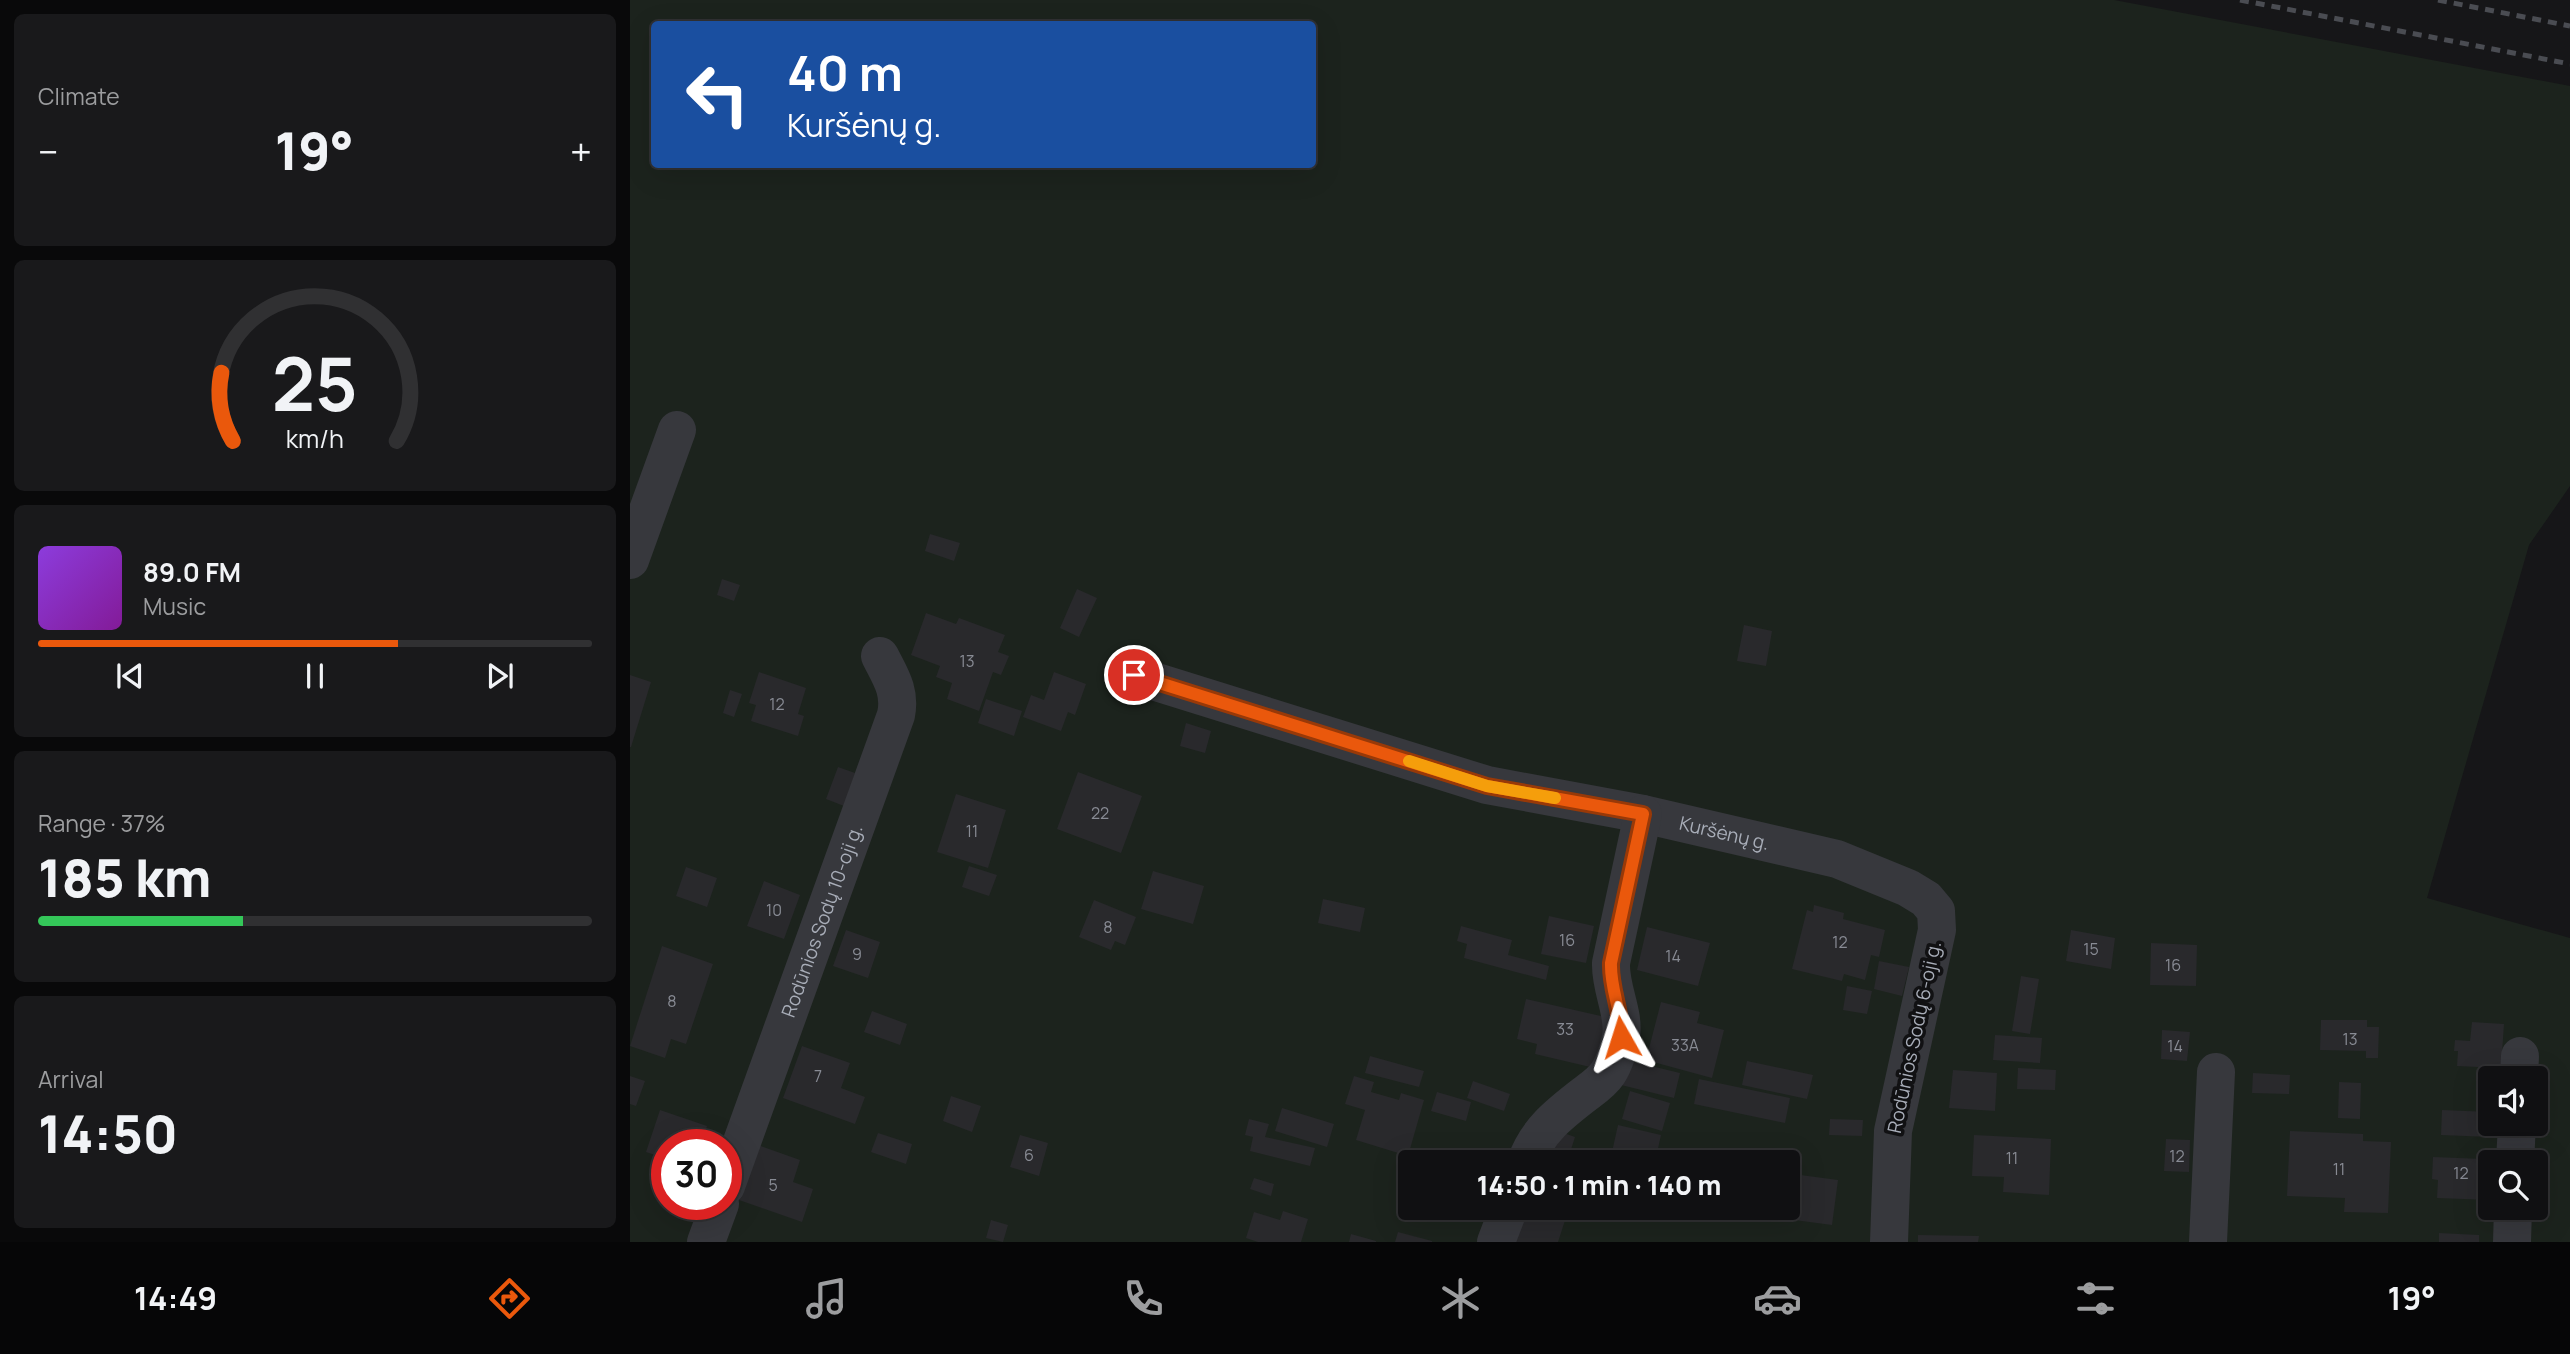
<!DOCTYPE html>
<meta charset="utf-8">
<style>
:root{--surface:#101012;--page:#19191b;--text:#f1f3f6;--muted:#9c9d9f;--line:#303032;--accent:#ea580c}
body{margin:0;font-family:Manrope,sans-serif;background:var(--page);color:var(--text);height:100vh;display:flex;flex-direction:column;font-size:26px;white-space:nowrap}
*{box-sizing:border-box;margin:0}
p{font-size:23px;color:var(--muted)}
.icon{flex:none;width:38px;height:38px;fill:none;stroke:currentColor;stroke-width:2;stroke-linecap:round;stroke-linejoin:round}
.map{position:relative;flex:1;overflow:hidden}
.side{display:flex;flex-direction:column;gap:14px;padding:14px;background:#09090a;width:630px}
.side>*{flex:none}
.hud{position:absolute;left:21px;top:21px;width:665px;height:147px;border-radius:7px;box-shadow:0 7px 28px #0002,0 0 0 2px var(--line);background:#1a4fa0;color:#fff;overflow:hidden}
.buttons{position:absolute;left:1848px;top:1066px;display:grid;gap:14px}
.buttons a{display:grid;place-items:center;width:70px;height:70px;border-radius:7px;background:var(--surface);box-shadow:0 7px 28px #0002,0 0 0 2px var(--line);font-size:35px}
.speed{position:absolute;left:21px;top:1129px;display:flex;gap:14px;font-size:35px;font-weight:700;text-align:center}
.speed>*{display:grid;place-content:center;width:91px;height:91px;border-radius:50%;background:var(--surface);box-shadow:0 7px 28px #0002,0 0 0 2px var(--line);line-height:1}
.speed .limit{border:10px solid #d22;background:#fff;color:#111}
.pin{position:absolute;display:grid;place-items:center;width:60px;height:60px;color:#fff;margin:-30px;border:4px solid #fff;border-radius:50%;box-shadow:0 2px 7px #0007}
.me{position:absolute;width:77px;margin:-38px;rotate:354deg;stroke-linejoin:round;filter:drop-shadow(0 0 5px #0008)}
.turn{display:flex;align-items:center;gap:24px;height:147px;padding:0 21px;font-size:32px}
.turn .icon{width:91px;height:91px;stroke-width:2.5}
.turn b{display:block;font-size:49px;line-height:60px}
.big{font-size:52px;font-weight:800;line-height:1.1}
.side .widget{flex:1;display:flex;flex-direction:column;justify-content:center;gap:10px;min-width:0;padding:0 24px;border-radius:10px;background:var(--page)}
.side .dial{align-items:center;gap:0}
.dial svg{height:182px;overflow:visible;fill:none;stroke:var(--line);stroke-width:7;stroke-linecap:round;text-anchor:middle}
.dial text{fill:var(--text);stroke:none}
.song{display:flex;align-items:center;gap:21px}
.cover{width:84px;height:84px;border-radius:10px;background:linear-gradient(135deg,hsl(270 70% 55%),hsl(290 70% 35%))}
.played{height:7px;border-radius:4px;background:linear-gradient(90deg,var(--accent) 65%,var(--line) 65%)}
.keys{display:flex;justify-content:space-around;direction:ltr}
.heat{display:flex;justify-content:space-between;align-items:center;font-size:38px;direction:ltr}
.charge{height:10px;border-radius:5px;background:linear-gradient(90deg,#34c759 37%,var(--line) 0)}
.trip{position:absolute;left:768px;top:1150px;width:402px;height:70px;border-radius:7px;background:var(--surface);box-shadow:0 7px 28px #0002,0 0 0 2px var(--line);font-weight:800;line-height:70px;text-align:center}
.dock{display:flex;height:112px;justify-content:space-around;align-items:center;background:#060607;color:var(--muted)}
.dock .icon{width:49px;height:49px}
.dock .current{color:var(--accent)}
.dock b{font-size:32px;color:var(--text)}
main{display:flex;flex:1;min-height:0}
.map>svg:first-child{display:block}
</style>
<main>
<section class="side">
<div class="widget"><p>Climate</p>
<div class="heat"><a>−</a><b class="big">19°</b><a>+</a></div>
</div>
<div class="widget dial"><svg viewBox="0 0 100 80">
<path d="M14 69A42 42 0 1 1 86 69"/>
<path d="M14 69A42 42 0 0 1 9 39" stroke="#ea580c"/>
<text x="50" y="56" font-size="32" font-weight="700">25</text>
<text x="50" y="72" font-size="11">km/h</text>
</svg></div>
<div class="widget">
<div class="song"><i class="cover"></i><div><b>89.0 FM</b><p>Music</p></div></div>
<div class="played"></div>
<div class="keys"><svg class="icon" aria-label="previous" viewBox="0 0 24 24"><path d="M18 5L8 12l10 7zM5 5v14"/></svg><svg class="icon" aria-label="pause" viewBox="0 0 24 24"><path d="M8 5v14M16 5v14"/></svg><svg class="icon" aria-label="next" viewBox="0 0 24 24"><path d="M6 5l10 7-10 7zM19 5v14"/></svg></div>
</div>
<div class="widget"><p>Range · 37%</p><b class="big">185 km</b><div class="charge"></div></div>
<div class="widget"><p>Arrival</p><b class="big">14:50</b></div>
</section>
<div class="map">
<svg width="1940" height="1242" viewBox="0 0 1940 1242">
<rect width="100%" height="100%" fill="#161618"/>
<path fill="#1c231d" fill-rule="evenodd" d="M0,0H1484L1940,86V486L1899,545L1797,898L1940,938V1242H0ZM24,24H682V164H24ZM1860,1078H1906V1124H1860ZM37,1144H96V1204H37ZM780,1162H1158V1208H780ZM1860,1162H1906V1208H1860Z"/>
<path fill="#29292c" d="M300,534L330,543L324,561L295,551Z
M92,579L110,585L104,601L87,595Z
M447,589L467,598L449,637L430,628Z
M296,613L326,624L329,618L375,635L368,652L379,656L371,675L363,672L349,711L317,699L322,683L306,677L310,666L281,655Z
M1114,625L1142,631L1136,666L1107,661Z
M129,672L176,688L168,714L174,716L168,736L121,721L126,705L119,703Z
M424,672L456,684L445,715L438,712L431,731L393,717L401,695L414,700Z
M0,675L21,682L1,747H0Z
M100,690L112,694L104,717L93,713Z
M356,699L392,711L384,736L348,723Z
M556,723L581,731L575,753L550,746Z
M208,767L225,773L214,806L196,799Z
M448,772L512,796L491,853L427,829Z
M326,794L376,810L358,868L307,852Z
M339,866L367,875L359,896L332,887Z
M56,867L87,878L77,907L46,896Z
M523,871L574,886L563,924L511,909Z
M134,881L170,895L154,939L117,926Z
M693,899L735,908L730,932L688,923Z
M464,900L506,917L495,945L485,941L481,950L449,937Z
M1184,905L1214,913L1213,919L1255,930L1249,957L1241,955L1235,980L1214,974L1212,981L1162,969L1177,910L1183,912Z
M919,916L964,926L956,963L911,954Z
M831,926L882,940L878,955L919,966L916,980L834,958L837,944L827,941Z
M1017,927L1080,943L1068,986L1007,970Z
M216,930L250,942L238,978L203,966Z
M1441,930L1485,938L1481,969L1436,961Z
M1521,943L1567,945L1566,986L1520,985Z
M32,946L83,964L56,1044L41,1039L35,1058L0,1046Z
M1249,961L1279,967L1272,996L1244,989Z
M1391,976L1409,979L1400,1034L1382,1031Z
M1217,986L1242,991L1237,1014L1213,1010Z
M896,999L984,1019L973,1070L905,1054L907,1044L887,1039Z
M1031,1002L1070,1012L1067,1023L1094,1030L1082,1078L1016,1060Z
M242,1011L277,1024L270,1045L234,1032Z
M1691,1020H1737V1027H1749L1748,1058H1736V1051L1690,1050Z
M1842,1022L1874,1024L1871,1068L1827,1066L1828,1051H1824L1825,1040L1840,1041Z
M1532,1030L1560,1032L1557,1061L1531,1059Z
M1365,1035L1412,1038L1410,1063L1363,1060Z
M172,1046L220,1063L211,1088L235,1097L225,1124L153,1098Z
M740,1056L794,1071L789,1087L735,1073Z
M992,1059L1050,1073L1044,1098L987,1084Z
M1117,1061L1183,1075L1177,1099L1112,1085Z
M1388,1068L1426,1070L1425,1090L1387,1089Z
M1323,1070L1367,1073L1365,1111L1319,1108Z
M1623,1073L1660,1075L1659,1094L1622,1093Z
M0,1076L15,1081L6,1106L0,1104Z
M724,1076L744,1082L741,1092L769,1100L771,1093L794,1100L778,1156L726,1140L735,1110L715,1104Z
M1069,1079L1160,1098L1155,1123L1064,1104Z
M843,1081L880,1094L874,1111L837,1098Z
M1709,1082L1731,1083L1730,1119L1708,1118Z
M1000,1091L1040,1103L1032,1131L992,1119Z
M807,1092L841,1102L836,1121L801,1111Z
M321,1096L351,1106L342,1132L313,1121Z
M652,1108L704,1124L697,1147L645,1131Z
M30,1110L77,1126L71,1144H37V1159L16,1152Z
M1812,1110L1860,1112V1137L1811,1135Z
M619,1119L639,1124L635,1137L685,1148L680,1166L620,1151L623,1137L615,1135Z
M1200,1119L1233,1120L1232,1136L1199,1135Z
M988,1125L1031,1135L1025,1162L980,1161Z
M928,1131L945,1137L937,1162L919,1161Z
M1660,1131L1733,1134V1141L1761,1142L1758,1213L1714,1212L1715,1198L1657,1196Z
M248,1133L282,1144L276,1164L241,1152Z
M390,1135L418,1143L409,1176L380,1167Z
M1344,1135L1421,1139L1419,1195L1373,1192L1374,1177L1342,1176Z
M1536,1139L1560,1140L1559,1172L1534,1171Z
M128,1145L170,1160L163,1182L183,1189L172,1222L109,1200Z
M1803,1157L1853,1159V1167H1860V1200L1807,1198L1808,1180L1802,1179Z
M1163,1174L1208,1180L1202,1225L1157,1219Z
M624,1178L644,1184L641,1196L620,1189Z
M893,1208L906,1213L908,1208H939L928,1242H882Z
M653,1211L678,1219L671,1242H628L616,1238L624,1212L650,1220Z
M361,1220L378,1225L373,1242L356,1238Z
M768,1232L802,1241V1242H765Z
M1809,1233L1849,1235V1242H1809Z
M721,1234L746,1241V1242H719Z
M1288,1235L1349,1236L1348,1242H1288Z"/>
<g fill="none" stroke-linecap="round" stroke-linejoin="round">
<g stroke="#37383d" stroke-width="38">
<path d="M0,560L47,430"/>
<path id="s1" d="M504,675L857,785L1013,814L1207,859L1278,888L1296,899L1306,911L1307,930L1263,1131L1259,1242"/>
<path d="M1889,1078L1890,1056"/>
<path d="M896,1162C907,1131 929,1114 955,1094C963,1088 972,1082 978,1073C984,1064 989,1048 991,1037C995,1013 980,989 981,963L1013,814"/>
<path d="M1885,1162L1887,1124"/>
<path id="s2" d="M96,1186L266,715C271,691 260,676 250,656"/>
<path d="M76,1242L90,1204"/>
<path d="M866,1242L879,1208"/>
<path d="M1578,1242L1586,1072"/>
<path d="M1882,1242L1883,1208"/>
</g>
<path stroke="#4a4c52" stroke-width="5" stroke-dasharray="9 7" stroke-linecap="butt" d="M1610,0L1940,64
M1808,0L1940,26"/>
</g>
<g fill="none" stroke-linecap="round" stroke-linejoin="round">
<g stroke="#983908" stroke-width="18">
<path id="route" d="M504,675L857,786L1013,814L981,963C980,989 992,1011 991,1037"/>
</g>
<use href="#route" stroke="#ea580c" stroke-width="12"/>
<path stroke="#f59e0b" stroke-width="12" d="M779,761L857,786L925,798"/>
</g>
<g text-anchor="middle" stroke-width="7" stroke-linejoin="round" paint-order="stroke">
<g font-size="16" fill="#888b94">
<text x="337" y="667">13</text>
<text x="147" y="710">12</text>
<text x="470" y="819">22</text>
<text x="342" y="837">11</text>
<text x="144" y="916">10</text>
<text x="478" y="933">8</text>
<text x="937" y="946">16</text>
<text x="1210" y="948">12</text>
<text x="1461" y="955">15</text>
<text x="227" y="960">9</text>
<text x="1043" y="962">14</text>
<text x="1543" y="971">16</text>
<text x="42" y="1007">8</text>
<text x="935" y="1035">33</text>
<text x="1720" y="1045">13</text>
<text x="1055" y="1051">33A</text>
<text x="1545" y="1052">14</text>
<text x="188" y="1082">7</text>
<text x="399" y="1161">6</text>
<text x="1547" y="1162">12</text>
<text x="1382" y="1164">11</text>
<text x="1709" y="1175">11</text>
<text x="1831" y="1179">12</text>
<text x="143" y="1191">5</text>
</g>
<g font-size="19" fill="#a8adb8" stroke="#111113">
<text dy="7" stroke="none"><textPath href="#s1" startOffset="612">Kuršėnų g.</textPath></text>
<text dy="7" stroke="none"><textPath href="#s2" startOffset="282">Rodūnios Sodų 10-oji g.</textPath></text>
<text transform="translate(1284 1037) rotate(-78)" y="7">Rodūnios Sodų 6-oji g.</text>
</g>
</g>
</svg>
<div class="buttons">
<a><svg class="icon" aria-label="sound" viewBox="0 0 24 24"><path d="M4 9h4l5-4v14l-5-4H4zM17 9q2 3 0 6"/></svg></a>
<a><svg class="icon" aria-label="search" viewBox="0 0 24 24"><circle cx="10" cy="10" r="6"/><path d="M15 15l6 6"/></svg></a>
</div>
<div class="speed"><div class="limit">30</div></div>
<div class="pin" style="left:504px;top:675px;background:#d93025"><svg class="icon" aria-label="arrive" viewBox="0 0 24 24"><path d="M6 21V4h12l-3 4 3 4H6"/></svg></div>
<svg class="me" style="left:991px;top:1037px" viewBox="-20 -20 40 40"><path d="M0-17L14 15 0 8-14 15z" fill="#ea580c" stroke="#fff" stroke-width="4"/></svg>
<div class="trip">14:50 · 1 min · 140 m</div>
<div class="hud">
<div class="turn"><svg class="icon" aria-label="left" viewBox="0 0 24 24"><path d="M17 20v-9H6M10 6l-5 5 5 5"/></svg><div><b>40 m</b>Kuršėnų g.</div></div>
</div>
</div>
</main>
<nav class="dock">
<b>14:49</b>
<svg class="icon current" aria-label="directions" viewBox="0 0 24 24"><path d="M12 3l9 9-9 9-9-9zM9 14v-3h6M13 9l2 2-2 2"/></svg>
<svg class="icon" aria-label="music" viewBox="0 0 24 24"><path d="M9 18V5l10-2v13"/><circle cx="6" cy="18" r="3"/><circle cx="16" cy="16" r="3"/></svg>
<svg class="icon" aria-label="phone" viewBox="0 0 24 24"><path d="M5 4h4l2 5-3 2q2 4 5 5l2-3 5 2v4C11 20 4 13 5 4z"/></svg>
<svg class="icon" aria-label="climate" viewBox="0 0 24 24"><path d="M12 3v18M4 7l16 10M4 17L20 7"/></svg>
<svg class="icon" aria-label="car" viewBox="0 0 24 24"><path d="M5 17H2v-5l4-1 3-4h7l3 4 3 1v5h-3M9 17h6M6 11h13"/><circle cx="7" cy="17" r="2"/><circle cx="17" cy="17" r="2"/></svg>
<svg class="icon" aria-label="filters" viewBox="0 0 24 24"><path d="M4 7h16M4 17h16"/><circle cx="9" cy="7" r="2"/><circle cx="15" cy="17" r="2"/></svg>
<b>19°</b>
</nav>
